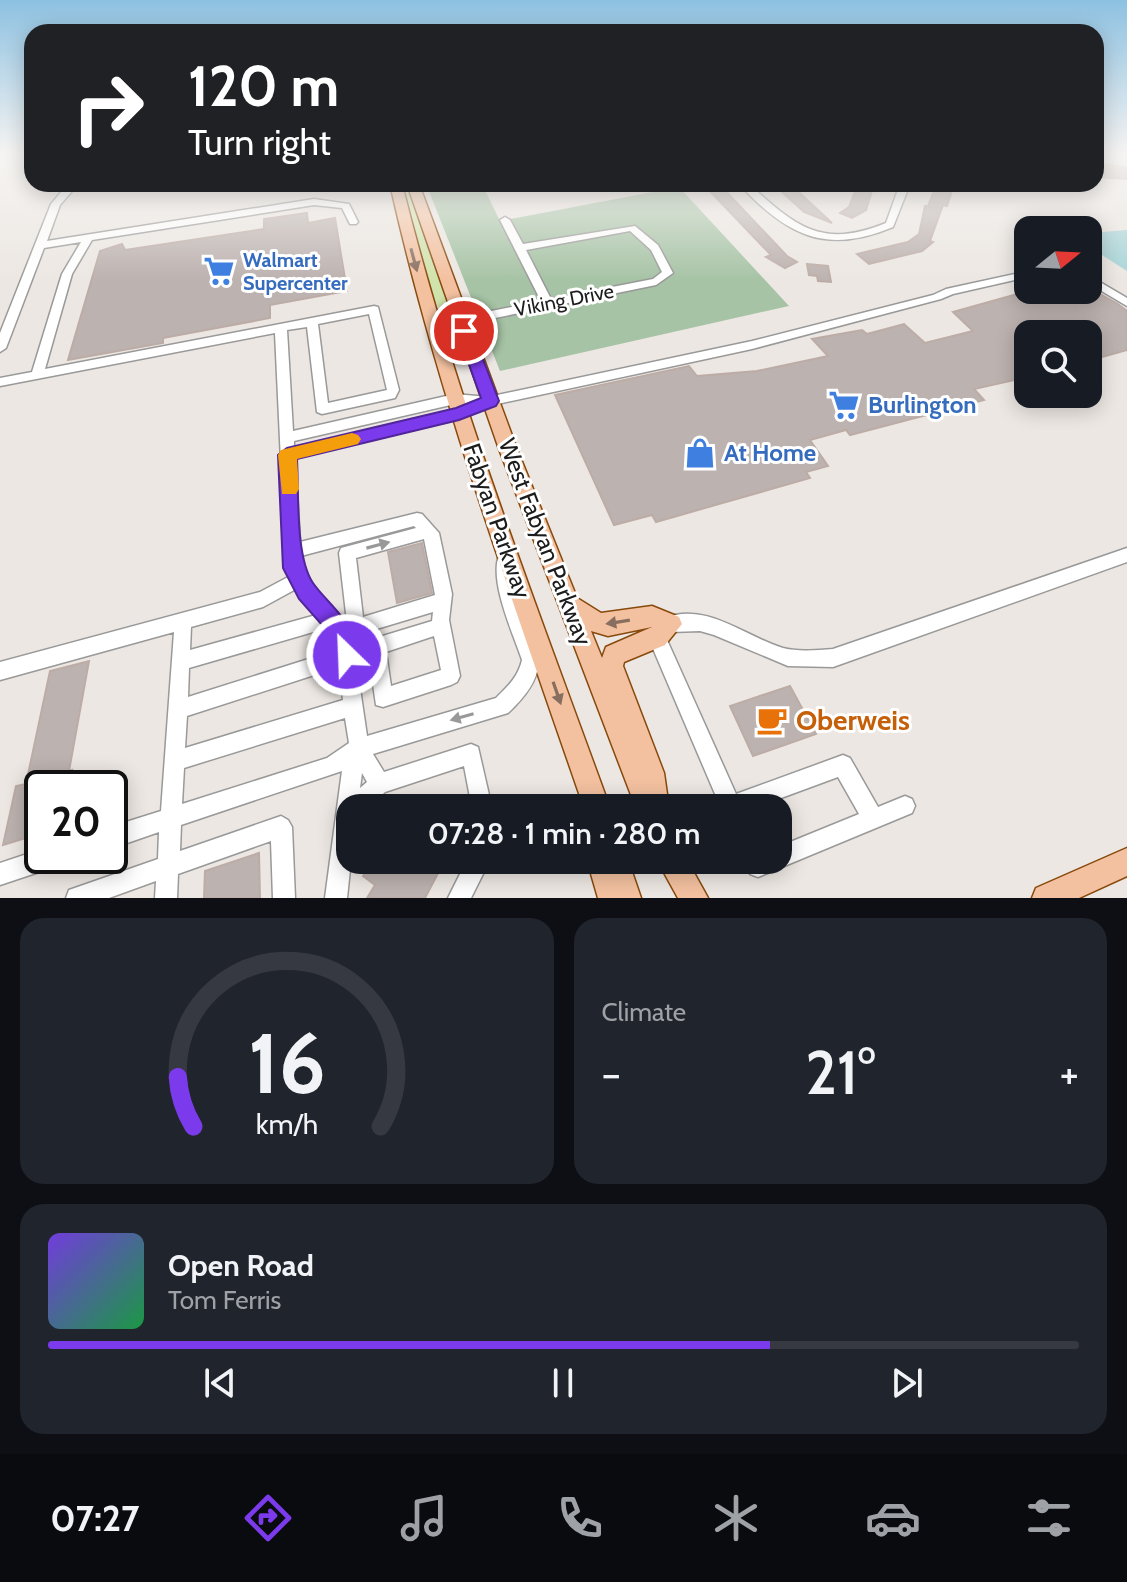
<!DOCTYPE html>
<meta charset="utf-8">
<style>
:root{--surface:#171b24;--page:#20242c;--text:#f1f3f6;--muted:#9ea1a6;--line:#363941;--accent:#7c3aed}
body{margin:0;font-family:Cabin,sans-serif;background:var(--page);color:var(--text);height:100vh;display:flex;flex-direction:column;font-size:30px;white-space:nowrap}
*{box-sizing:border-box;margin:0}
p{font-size:26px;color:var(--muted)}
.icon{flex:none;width:44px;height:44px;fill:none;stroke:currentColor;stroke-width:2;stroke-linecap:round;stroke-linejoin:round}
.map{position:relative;height:898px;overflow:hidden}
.panel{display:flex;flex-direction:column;gap:20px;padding:20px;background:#0d0f14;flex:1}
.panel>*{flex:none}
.banner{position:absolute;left:24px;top:24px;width:1080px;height:168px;border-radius:24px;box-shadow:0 4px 20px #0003;background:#202124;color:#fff;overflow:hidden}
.needle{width:52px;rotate:72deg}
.buttons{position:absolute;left:1014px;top:216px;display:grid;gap:16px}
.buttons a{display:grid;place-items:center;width:88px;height:88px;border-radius:16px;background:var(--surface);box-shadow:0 4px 20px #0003;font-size:40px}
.speed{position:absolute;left:24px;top:770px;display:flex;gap:16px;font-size:40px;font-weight:700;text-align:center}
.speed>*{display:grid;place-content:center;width:104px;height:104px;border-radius:50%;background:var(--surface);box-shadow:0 4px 20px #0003;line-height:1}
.speed .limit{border:4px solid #111;border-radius:12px;background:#fff;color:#111}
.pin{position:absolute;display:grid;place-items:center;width:68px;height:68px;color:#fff;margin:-34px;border:4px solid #fff;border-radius:50%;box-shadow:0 2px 8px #0007}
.me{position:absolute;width:88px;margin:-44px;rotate:336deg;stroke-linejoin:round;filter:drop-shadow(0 0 6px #0008)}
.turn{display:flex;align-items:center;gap:28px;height:168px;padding:0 32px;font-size:36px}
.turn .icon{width:104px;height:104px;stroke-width:2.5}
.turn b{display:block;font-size:56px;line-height:68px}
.big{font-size:60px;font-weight:600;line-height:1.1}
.panel .card{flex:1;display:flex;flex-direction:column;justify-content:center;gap:12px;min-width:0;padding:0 28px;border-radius:24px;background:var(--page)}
.panel .dial{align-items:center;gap:0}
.dial svg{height:208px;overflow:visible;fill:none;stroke:var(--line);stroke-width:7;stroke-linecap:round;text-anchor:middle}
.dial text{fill:var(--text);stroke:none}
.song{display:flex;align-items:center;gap:24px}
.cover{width:96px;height:96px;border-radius:12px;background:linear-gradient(135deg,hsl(260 70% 55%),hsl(140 70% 35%))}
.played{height:8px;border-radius:4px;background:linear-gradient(90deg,var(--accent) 70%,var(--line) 70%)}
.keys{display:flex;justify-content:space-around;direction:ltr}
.heat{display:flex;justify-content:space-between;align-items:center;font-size:44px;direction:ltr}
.panel .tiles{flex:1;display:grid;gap:20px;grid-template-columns:1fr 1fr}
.card:last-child{grid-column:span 2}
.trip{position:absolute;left:336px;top:794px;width:456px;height:80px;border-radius:24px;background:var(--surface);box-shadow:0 4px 20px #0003;font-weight:600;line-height:80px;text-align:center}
.menu{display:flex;height:128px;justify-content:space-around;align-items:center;background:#090b0e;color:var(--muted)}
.menu .icon{width:56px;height:56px}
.menu .on{color:var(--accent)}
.menu b{font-size:36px;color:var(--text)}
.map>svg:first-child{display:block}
</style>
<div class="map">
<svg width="1127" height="898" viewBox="0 0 1127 898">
<rect width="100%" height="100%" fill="#ece7e2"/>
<path fill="#d1e3ac" d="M401,184H409L456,326L451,327L420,277Z"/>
<path fill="#a6c3a5" d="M441,184H482L500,221L679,187L789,306L500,371L427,186Z"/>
<path fill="#a6d4d7" d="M1127,230V271L1088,246V238L1102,232Z"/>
<path fill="#bcb2af" stroke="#bdaca6" stroke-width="2" d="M1096,164L1127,167V179L1096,177Z
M703,184H719L787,256L797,262L785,268L766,257L771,255Z
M773,184H790L832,223L804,212Z
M858,184H874L866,210L852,218L840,213L849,207Z
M942,184H954L947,206L943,205L930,241L933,242L922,251L869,264L857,254L908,242L919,234L925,206H928L935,188Z
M307,213L308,223L335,218L347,291L270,305V318L163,338V343L68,360L100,251L122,244L125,250L264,229V219Z
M807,264L828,266L831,282L818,281L817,276L809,275Z
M1032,290H1060L1073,300L1100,294L1118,304L1127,311V350L1088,361V334H1028V377L974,389L984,400L850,435L846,430L810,440L828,466L806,472L810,478L656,522L652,515L614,525L555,395L689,366L697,376L757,371L828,356L812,339L862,330L867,334L904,324L925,343L973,331L953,312Z
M422,543L432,593L397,603L388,552Z
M89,661L69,771L72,770L69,788H42V833L3,845L16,786L26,784L50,671Z
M790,686L816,734L753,756L730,706Z
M259,853L260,898H204L205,871Z
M373,860H445L425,898H367L375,885L363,876Z"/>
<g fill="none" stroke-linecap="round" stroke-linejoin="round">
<g stroke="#999" stroke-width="3">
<path id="minor" d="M68,184H78L60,205L47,241L314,199L349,204L358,222L356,224H350L342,208L314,205L92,240L72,274L45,369L374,306L378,307L399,390L395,398L322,414L317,412L307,327L287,330L293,431L455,394L488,397L752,341L933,295L946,289L1028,271V277L953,294L941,299L752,349L493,405L459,419L295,458L300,542L417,513L422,514L439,533L452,594L449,620L460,676L457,682L451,685L383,707L376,705L369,657L356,661L367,736L496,698C508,686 518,677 522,660C513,633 489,582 499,555L505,553L511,555C515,565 512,576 515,586C532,645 561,663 508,713L373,754L384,772L471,744L478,747L492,808H472L464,766L385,792L368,808H350L351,860L347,898H325L342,771L181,825L180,851L281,816L288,820L292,827L295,898H273L271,841L178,874L177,898H155L156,881L109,898H66L69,890L158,859L159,832L110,849V827L161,811L174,632L0,680V662L260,592L290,576L286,568L275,333L0,386V378L32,372L62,274L81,242L44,248L6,348L0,352V333L51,204ZM369,314L387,390L328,403L318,324ZM455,404L469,405L456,410L294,448V441ZM414,526L416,528L341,548L339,553L347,622L343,625C330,600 303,586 301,556ZM424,539L435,595L363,617L356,558ZM296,589L300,597L316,615L190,650L191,627L263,607ZM433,612L432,621L353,645L350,637ZM327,628L337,650L188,697L189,668ZM434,636L441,670L391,686L386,652ZM339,667L343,700L185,748L187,716ZM345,718L349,743L327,758L182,804L184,768ZM362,773L367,782L360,788Z
M739,184H749C796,227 822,249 886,223L900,184H910L893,227C826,255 787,236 739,184Z
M505,217L510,220L523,244L635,226L658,245L673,273L656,285L461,325L457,324V318L541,301L500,220ZM630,231L651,250L662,272L653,279L551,299L526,250Z
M1088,275L1127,298V306L1088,283Z
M1127,548V562L833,667L788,666L714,635L700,631L671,632L665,630L662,624L665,618C707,602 744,636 783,648C799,652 817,650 833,649Z
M657,629L663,631L736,794L843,755L850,758L878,807L905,796L912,799L915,806L912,813L758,877L750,874L744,860H778V847L859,814L838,777L754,808H721L648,637L651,631Z
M42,849V856H66L63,864L0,885V863Z
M467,860H490L471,898H448Z"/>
</g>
<g stroke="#88490c" stroke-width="3">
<path id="major" d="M390,184H402C455,398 535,601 610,808H584C513,601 438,397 390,184Z
M407,184H419L517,449L577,598L601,613L652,606L679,617L682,624L665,645L624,662L623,666L664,773L669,808H636L499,449ZM652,627L606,647L602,658L591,631L608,636Z
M1127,848V876L1079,898H1032L1036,888Z
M587,860H628L641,898H598Z
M657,860H687L708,898H678Z"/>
</g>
<use href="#minor" fill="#fff" fill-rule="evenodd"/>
<use href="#major" fill="#f3c1a0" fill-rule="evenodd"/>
</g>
<defs><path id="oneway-solid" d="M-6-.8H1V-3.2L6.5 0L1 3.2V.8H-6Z" transform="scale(2)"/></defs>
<g fill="#886e5e">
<use href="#oneway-solid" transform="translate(414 260) rotate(75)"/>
<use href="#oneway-solid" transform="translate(618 622) rotate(171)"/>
<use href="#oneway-solid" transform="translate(557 693) rotate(71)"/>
</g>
<g fill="#999">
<use href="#oneway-solid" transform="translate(378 545) rotate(-15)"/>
<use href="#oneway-solid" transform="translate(462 717) rotate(164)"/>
</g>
<linearGradient id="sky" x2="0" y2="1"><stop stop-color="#8dc1e1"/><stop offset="0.55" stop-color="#f6f4f2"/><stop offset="1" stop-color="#f6f4f2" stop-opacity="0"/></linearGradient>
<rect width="1127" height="281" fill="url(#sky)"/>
<path fill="#7c3aed" stroke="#51269a" stroke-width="2" d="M464,326L472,331L499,401L496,406L459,420L297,459C299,493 295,556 313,583C328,605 368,633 355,663L347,666L338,663L323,626L299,599L283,568L278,455L287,448L456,408L481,398L457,331Z"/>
<path fill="#f59e0b" d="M352,433L358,435L361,439L358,444L297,459L299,489L296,494H282L278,455L281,450Z"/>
<defs>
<g id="supermarket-bare" transform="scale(2.4)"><path d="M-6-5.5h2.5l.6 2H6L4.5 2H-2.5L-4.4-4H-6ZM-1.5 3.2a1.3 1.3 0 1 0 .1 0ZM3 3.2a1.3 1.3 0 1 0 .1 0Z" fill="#3f7fe0" stroke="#fff" stroke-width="2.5" paint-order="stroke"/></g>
<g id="shop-bare" transform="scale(2.4)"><path d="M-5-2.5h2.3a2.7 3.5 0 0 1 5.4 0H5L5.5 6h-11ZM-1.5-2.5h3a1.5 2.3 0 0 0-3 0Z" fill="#3f7fe0" stroke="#fff" stroke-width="2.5" paint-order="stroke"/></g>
<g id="cafe-bare" transform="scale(2.4)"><path d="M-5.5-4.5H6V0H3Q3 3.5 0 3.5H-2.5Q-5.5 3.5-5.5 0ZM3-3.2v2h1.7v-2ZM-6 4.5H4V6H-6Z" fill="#e8710a" stroke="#fff" stroke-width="2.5" paint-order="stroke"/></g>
</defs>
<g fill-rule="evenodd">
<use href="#supermarket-bare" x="219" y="271"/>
<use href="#supermarket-bare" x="844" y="405"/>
<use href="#shop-bare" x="700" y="453"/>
<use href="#cafe-bare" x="772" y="720"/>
</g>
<g text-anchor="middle" stroke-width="6" stroke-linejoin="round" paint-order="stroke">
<g font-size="20" font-weight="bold" fill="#366cbe" stroke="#fff" text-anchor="start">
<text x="243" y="267">Walmart<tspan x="243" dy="23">Supercenter</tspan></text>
</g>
<g font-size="20" fill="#1c1c1c" stroke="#fff">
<text transform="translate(564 300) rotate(-11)" y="7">Viking Drive</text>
</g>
<g font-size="24" font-weight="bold" fill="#366cbe" stroke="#fff" text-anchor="start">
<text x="868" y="413">Burlington</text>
<text x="724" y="461">At Home</text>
</g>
<g font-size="24" fill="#1c1c1c" stroke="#fff">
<text transform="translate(497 521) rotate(71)" y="8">Fabyan Parkway</text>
<text transform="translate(545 542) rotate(69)" y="8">West Fabyan Parkway</text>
</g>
<g font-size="28" font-weight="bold" fill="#c56008" stroke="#fff" text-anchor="start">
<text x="796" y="730">Oberweis</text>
</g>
</g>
</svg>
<div class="buttons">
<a><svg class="needle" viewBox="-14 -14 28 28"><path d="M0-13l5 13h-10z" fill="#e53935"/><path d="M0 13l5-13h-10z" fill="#9ea1a6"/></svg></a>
<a><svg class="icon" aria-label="search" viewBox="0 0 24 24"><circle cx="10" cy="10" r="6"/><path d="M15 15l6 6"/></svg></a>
</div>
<div class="speed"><div class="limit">20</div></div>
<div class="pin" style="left:464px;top:331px;background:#d93025"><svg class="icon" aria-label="arrive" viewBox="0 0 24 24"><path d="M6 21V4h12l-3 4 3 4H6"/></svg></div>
<svg class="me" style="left:347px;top:655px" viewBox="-20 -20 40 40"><circle r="17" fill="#7c3aed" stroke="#fff" stroke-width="3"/><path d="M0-11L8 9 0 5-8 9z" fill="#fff"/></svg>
<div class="trip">07:28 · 1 min · 280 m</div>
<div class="banner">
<div class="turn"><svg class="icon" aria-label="right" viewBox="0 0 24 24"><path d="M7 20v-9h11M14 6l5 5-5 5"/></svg><div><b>120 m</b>Turn right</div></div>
</div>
</div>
<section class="panel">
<div class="tiles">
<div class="card dial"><svg viewBox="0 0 100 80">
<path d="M14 69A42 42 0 1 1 86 69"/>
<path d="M14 69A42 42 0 0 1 8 50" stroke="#7c3aed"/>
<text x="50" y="56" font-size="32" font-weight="700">16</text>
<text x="50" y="72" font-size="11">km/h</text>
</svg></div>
<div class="card"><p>Climate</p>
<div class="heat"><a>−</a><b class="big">21°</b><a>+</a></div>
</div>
<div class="card">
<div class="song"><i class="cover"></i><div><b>Open Road</b><p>Tom Ferris</p></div></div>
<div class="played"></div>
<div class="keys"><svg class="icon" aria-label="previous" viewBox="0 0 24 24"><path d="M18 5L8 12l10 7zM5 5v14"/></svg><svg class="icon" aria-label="pause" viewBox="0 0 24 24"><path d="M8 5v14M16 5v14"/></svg><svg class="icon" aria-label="next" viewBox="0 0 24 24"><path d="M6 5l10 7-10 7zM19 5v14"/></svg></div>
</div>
</div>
</section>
<nav class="menu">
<b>07:27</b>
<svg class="icon on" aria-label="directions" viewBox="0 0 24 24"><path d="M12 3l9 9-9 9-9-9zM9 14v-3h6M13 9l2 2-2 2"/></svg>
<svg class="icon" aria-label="music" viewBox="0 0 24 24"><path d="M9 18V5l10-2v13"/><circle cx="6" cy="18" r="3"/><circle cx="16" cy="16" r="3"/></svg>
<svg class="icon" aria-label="phone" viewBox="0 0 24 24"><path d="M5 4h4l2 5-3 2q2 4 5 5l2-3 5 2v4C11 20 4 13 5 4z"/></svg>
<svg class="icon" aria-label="climate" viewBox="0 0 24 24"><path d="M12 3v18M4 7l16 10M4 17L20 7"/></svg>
<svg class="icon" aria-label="car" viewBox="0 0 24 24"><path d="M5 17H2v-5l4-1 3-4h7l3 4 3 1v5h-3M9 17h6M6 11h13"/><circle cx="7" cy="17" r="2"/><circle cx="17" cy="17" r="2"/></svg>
<svg class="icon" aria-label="filters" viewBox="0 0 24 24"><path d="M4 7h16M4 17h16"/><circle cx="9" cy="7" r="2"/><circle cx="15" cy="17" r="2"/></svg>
</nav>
